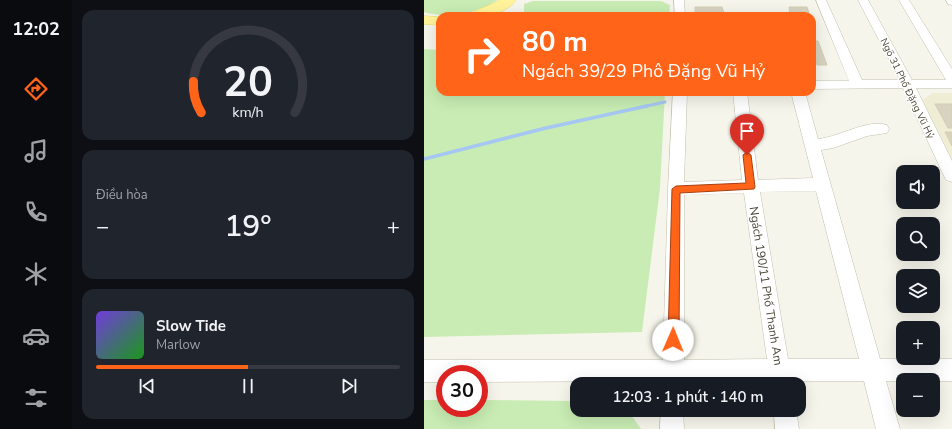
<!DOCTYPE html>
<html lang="vi">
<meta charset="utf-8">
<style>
:root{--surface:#171b24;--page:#20242c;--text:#f1f3f6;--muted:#9ea1a6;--line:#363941;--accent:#ff6419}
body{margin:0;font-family:"Nunito Sans",sans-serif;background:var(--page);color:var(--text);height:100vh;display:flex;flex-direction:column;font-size:15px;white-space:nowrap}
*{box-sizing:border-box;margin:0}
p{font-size:13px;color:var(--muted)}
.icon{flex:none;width:22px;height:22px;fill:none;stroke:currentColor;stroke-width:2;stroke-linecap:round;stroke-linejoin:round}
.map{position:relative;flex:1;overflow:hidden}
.sheet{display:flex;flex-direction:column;gap:10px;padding:10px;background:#0d0f14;width:352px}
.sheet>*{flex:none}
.banner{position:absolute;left:12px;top:12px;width:380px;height:84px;border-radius:12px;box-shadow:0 4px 16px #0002;background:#ff6419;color:#fff;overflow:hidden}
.buttons{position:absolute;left:472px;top:165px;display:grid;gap:8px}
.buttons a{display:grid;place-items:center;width:44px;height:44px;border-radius:8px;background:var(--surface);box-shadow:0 4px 16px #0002;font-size:20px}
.speed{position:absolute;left:12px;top:365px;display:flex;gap:8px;font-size:20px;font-weight:700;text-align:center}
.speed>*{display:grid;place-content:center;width:52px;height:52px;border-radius:50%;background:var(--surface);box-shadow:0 4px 16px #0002;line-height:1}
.speed .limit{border:6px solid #d22;background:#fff;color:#111}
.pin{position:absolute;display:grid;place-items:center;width:34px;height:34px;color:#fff;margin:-41px -17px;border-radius:50% 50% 50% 0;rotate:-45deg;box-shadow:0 0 4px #0007}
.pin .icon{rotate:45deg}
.me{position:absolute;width:44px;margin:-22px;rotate:1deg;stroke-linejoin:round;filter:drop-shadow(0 0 3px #0008)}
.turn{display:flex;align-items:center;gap:14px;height:84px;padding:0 20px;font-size:18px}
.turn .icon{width:52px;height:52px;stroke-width:2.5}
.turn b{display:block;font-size:28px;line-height:34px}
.big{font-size:30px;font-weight:600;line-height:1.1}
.sheet .card{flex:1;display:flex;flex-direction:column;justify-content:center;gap:6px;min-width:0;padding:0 14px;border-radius:12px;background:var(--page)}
.sheet .dial{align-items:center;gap:0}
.dial svg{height:104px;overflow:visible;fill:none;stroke:var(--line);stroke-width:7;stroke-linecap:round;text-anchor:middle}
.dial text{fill:var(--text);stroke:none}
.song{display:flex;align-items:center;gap:12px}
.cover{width:48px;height:48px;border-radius:6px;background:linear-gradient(135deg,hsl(260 70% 55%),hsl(120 70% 35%))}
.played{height:4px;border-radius:2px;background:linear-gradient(90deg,var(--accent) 50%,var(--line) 50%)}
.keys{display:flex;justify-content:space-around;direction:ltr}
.heat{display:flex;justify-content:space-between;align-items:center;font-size:22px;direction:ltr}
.trip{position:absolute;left:146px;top:377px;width:236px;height:40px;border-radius:12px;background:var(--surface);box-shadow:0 4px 16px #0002;font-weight:600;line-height:40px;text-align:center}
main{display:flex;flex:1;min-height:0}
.tabs{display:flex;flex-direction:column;width:72px;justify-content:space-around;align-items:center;background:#090b0e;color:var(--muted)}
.tabs .icon{width:28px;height:28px}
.tabs .on{color:var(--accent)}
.tabs b{font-size:18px;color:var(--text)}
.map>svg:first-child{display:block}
</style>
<main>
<nav class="tabs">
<b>12:02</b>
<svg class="icon on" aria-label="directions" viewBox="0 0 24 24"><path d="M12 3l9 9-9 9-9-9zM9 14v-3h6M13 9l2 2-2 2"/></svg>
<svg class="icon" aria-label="music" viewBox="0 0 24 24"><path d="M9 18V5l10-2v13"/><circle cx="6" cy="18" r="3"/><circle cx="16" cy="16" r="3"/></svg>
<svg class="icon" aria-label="phone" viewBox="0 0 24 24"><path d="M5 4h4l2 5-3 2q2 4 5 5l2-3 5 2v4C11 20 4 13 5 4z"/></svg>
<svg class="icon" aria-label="climate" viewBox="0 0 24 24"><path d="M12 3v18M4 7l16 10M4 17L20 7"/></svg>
<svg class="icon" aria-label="car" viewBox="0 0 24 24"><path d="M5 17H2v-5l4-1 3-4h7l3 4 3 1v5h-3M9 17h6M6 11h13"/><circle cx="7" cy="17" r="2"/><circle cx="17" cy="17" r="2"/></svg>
<svg class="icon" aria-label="filters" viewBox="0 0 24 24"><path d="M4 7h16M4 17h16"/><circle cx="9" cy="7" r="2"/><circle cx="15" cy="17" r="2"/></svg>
</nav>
<section class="sheet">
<div class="card dial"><svg viewBox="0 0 100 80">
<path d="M14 69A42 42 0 1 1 86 69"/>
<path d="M14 69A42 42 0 0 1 8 45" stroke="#ff6419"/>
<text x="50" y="56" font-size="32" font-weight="700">20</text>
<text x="50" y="72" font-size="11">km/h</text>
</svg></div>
<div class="card"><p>Điều hòa</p>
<div class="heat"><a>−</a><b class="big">19°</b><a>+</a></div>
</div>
<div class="card">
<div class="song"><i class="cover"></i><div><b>Slow Tide</b><p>Marlow</p></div></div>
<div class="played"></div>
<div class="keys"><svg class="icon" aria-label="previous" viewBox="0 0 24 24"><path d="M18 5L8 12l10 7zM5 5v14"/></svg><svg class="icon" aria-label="pause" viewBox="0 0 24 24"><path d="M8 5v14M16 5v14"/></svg><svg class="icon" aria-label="next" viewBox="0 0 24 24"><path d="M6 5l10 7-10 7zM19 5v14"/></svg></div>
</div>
</section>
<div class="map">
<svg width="528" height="429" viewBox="0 0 528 429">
<rect width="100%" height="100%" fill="#f6f5eb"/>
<path fill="#f0edd5" d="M509,93H528V159L498,100Z"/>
<path fill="#c8ecb3" d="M0,0H73C53,14 23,19 0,12Z
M109,1H237L246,5L245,16H100V4Z
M0,49L16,50V92H241L236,188L218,332L0,337Z
M0,400H21V408H55V400L153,401V410H204L217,429H0Z"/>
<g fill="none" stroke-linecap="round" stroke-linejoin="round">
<path stroke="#a6c7f4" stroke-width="3" d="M218,107L241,102"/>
<path stroke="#a6c7f4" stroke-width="3.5" d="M0,159L122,128L223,106"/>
</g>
<path fill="#d8d3c0" stroke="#d4cdb3" d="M271,7H298L301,16H271Z
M365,7H383L386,16H366Z
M388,41H394L403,65H393L388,50Z
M511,104H528V128H524Z
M521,132H528V146Z"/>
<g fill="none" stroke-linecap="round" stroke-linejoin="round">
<g stroke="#c2bfad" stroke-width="1">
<path id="minor" d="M250,0H260L261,16H251Z
M392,0H402L438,80H476L434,0H444L488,80H522L475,0H485L528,69V88H492L528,161V182L522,180L520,176L479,88L388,89V81H425Z
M522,0H528V5L524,4Z
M249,92H263L260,182L318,180L309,92H323L334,180L389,178L367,92H381L394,139C416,137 442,119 463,125L465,129L463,133L443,136L409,148L397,150L456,359H528V381H462L476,429H452L440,381H368V384H346V381H260V384H238V381L55,382V374H21V382H0V360H239L244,189ZM392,191L435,359H364L336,192ZM320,193L343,359L260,360V195Z
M237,410H259L260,429H236Z
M350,410H372L375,429H351Z"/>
</g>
<g stroke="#ead965" stroke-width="1">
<path id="major" d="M76,0H92C81,15 61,16 45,16C49,10 68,5 76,0Z
M0,16L16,17V25L0,24Z"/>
</g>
<use href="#minor" fill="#fff" fill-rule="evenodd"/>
<use href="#major" fill="#fff49b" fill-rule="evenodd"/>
</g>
<path fill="#ff6419" stroke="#a64110" d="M323,152L327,155L331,187L330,189L256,193L255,340L253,344L249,346L245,344L244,340L248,189L252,186L322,183L319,155Z"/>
<g text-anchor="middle" stroke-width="3" stroke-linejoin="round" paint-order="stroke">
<g font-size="10" fill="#4b4738" stroke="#fff">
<text transform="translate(484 88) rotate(64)" y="4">Ngõ 31 Phố Đặng Vũ Hỷ</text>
</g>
<g font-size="12" fill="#4b4738" stroke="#fff">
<text transform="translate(342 286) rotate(81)" y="4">Ngách 190/11 Phố Thanh Am</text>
</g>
</g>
</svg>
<div class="buttons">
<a><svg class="icon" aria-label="sound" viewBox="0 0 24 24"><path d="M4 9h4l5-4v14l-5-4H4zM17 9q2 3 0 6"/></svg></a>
<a><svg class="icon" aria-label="search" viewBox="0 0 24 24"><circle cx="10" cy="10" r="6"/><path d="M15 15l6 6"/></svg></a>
<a><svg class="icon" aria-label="layers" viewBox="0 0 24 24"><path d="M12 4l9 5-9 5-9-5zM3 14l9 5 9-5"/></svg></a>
<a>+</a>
<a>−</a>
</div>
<div class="speed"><div class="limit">30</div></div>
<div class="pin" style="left:323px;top:155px;background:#d93025"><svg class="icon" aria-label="arrive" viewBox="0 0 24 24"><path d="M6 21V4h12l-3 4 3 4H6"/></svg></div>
<svg class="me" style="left:249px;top:340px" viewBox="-20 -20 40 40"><circle r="19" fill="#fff"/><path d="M0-13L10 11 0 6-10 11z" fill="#ff6419"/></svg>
<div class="trip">12:03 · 1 phút · 140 m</div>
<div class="banner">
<div class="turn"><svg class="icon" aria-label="right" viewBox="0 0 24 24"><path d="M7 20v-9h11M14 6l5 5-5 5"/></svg><div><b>80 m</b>Ngách 39/29 Phô Đặng Vũ Hỷ</div></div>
</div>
</div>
</main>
